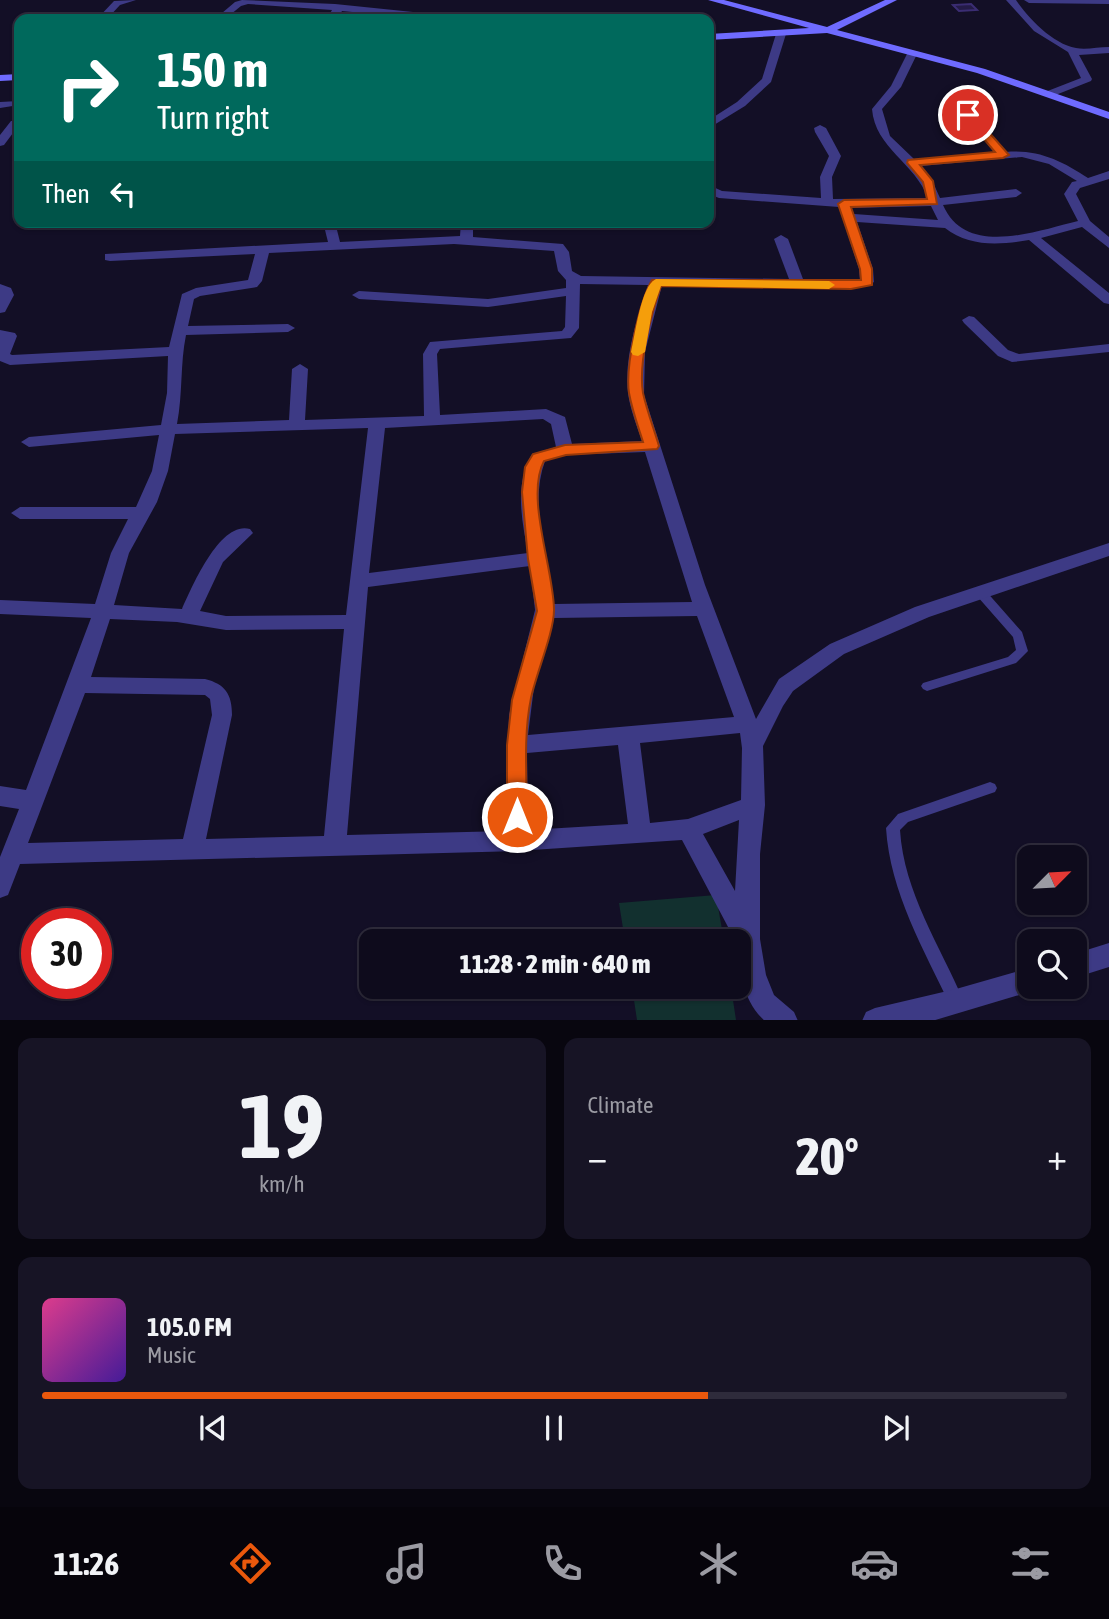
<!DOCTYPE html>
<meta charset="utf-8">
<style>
:root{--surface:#0e0b1c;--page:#171425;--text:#f1f3f6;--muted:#9b9ba3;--line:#2e2b3b;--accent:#ea580c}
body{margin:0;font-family:"Asap Condensed",sans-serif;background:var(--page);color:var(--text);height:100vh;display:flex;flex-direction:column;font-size:26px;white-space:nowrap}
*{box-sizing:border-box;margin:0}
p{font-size:23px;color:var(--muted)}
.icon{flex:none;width:38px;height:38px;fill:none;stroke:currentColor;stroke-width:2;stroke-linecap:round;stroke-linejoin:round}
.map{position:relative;height:1020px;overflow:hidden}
.panel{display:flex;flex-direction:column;gap:18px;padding:18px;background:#08060f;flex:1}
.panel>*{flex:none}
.hud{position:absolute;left:14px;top:14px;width:700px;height:214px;border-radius:14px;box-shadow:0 2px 5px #0004,0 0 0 2px var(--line);background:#00695c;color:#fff;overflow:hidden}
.needle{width:46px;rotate:66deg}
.buttons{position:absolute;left:1017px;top:845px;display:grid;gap:14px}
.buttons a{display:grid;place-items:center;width:70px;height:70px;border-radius:14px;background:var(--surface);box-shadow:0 2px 5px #0004,0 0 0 2px var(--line);font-size:35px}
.speed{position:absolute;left:21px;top:908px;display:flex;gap:14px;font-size:35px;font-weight:700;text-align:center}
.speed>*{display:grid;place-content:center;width:91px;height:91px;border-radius:50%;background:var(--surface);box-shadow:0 2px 5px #0004,0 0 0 2px var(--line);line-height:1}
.speed .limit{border:10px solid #d22;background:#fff;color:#111}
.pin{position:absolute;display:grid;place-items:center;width:60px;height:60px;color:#fff;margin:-30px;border:4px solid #fff;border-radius:50%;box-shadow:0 2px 7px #0007}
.me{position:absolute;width:77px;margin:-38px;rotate:0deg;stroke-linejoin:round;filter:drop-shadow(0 0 5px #0008)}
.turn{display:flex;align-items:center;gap:24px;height:147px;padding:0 28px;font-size:32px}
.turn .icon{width:91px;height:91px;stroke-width:2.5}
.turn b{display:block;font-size:49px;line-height:60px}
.then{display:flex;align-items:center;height:66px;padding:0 28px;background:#0003;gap:14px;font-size:26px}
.big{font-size:52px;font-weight:800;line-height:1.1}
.panel .widget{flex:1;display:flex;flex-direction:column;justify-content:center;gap:10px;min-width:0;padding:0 24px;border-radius:14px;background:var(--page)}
.panel .dial{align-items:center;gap:0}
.dial b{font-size:91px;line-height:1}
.song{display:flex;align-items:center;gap:21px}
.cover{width:84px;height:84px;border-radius:10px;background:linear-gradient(135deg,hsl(330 70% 55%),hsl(260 70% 35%))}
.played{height:7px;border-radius:4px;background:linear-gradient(90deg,var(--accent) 65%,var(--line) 65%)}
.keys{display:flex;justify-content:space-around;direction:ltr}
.heat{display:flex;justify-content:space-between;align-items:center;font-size:38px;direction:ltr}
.panel .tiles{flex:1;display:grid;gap:18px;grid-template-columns:1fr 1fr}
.widget:last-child{grid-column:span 2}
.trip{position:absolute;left:359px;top:929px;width:392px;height:70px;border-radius:14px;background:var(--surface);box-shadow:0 2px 5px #0004,0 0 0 2px var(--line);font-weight:800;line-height:70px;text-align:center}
.menu{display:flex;height:112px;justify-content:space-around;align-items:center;background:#06040b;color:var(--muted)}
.menu .icon{width:49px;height:49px}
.menu .current{color:var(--accent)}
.menu b{font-size:32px;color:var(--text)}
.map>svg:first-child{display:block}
</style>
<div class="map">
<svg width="1109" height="1021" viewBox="0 0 1109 1021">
<rect width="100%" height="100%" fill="#130f26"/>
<path fill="#12302f" d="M716,895L724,941H625L619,903Z
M632,987H731L736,1020H637Z"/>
<path fill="#241b47" stroke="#3b2d73" stroke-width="2" d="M971,4L977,10L959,11L953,5Z"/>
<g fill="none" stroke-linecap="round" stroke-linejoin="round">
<path fill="#3d3a85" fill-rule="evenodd" d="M981,589L985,590L1022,632L1028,651L1016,663L927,691L923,689L921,686L923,683L1008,657L1016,650L1013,637L977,596L975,593L977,590Z
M990,782L995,784L997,788L995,792L908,822L900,830C904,893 940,945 964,1002L961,1007L956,1010L951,1007C924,950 890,892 886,828L898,814Z"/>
<path fill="#3d3a85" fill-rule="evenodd" d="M136,0L120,5L107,19H97L114,1Z
M242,0L335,4L452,16L457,19H425L342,11L337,19H327L332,10L248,4L241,6L225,19H215L235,2Z
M1006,0H1016C1028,18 1053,44 1076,48C1086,50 1098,47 1109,47V53L1079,55L1092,79L1091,81L1053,96H1045V92L1081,78L1068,52L1034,31Z
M1024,0H1109V4L1029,3Z
M262,14L265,15L266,19H256Z
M781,31L786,34L771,82L745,106L709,128V120L737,102L762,79L776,34Z
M909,50L918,52L901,87L882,109L890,136L914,159L995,153L963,115L968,112L972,113L1006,152C1038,149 1062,161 1088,178L1109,171V179L1080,188L1076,194L1090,221L1109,237V248L1082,227L1041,238L1109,293V304L1104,303L1029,240C999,245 969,247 945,228L857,222L873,269L874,282L866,287L662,285L645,352L644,395L705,585L756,719L779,679L830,644L915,607L1109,543V556L929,617L844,654L793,691L783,706L763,746L765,805L760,854V939L766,975L774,995L794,1012L798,1021H765C743,1002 738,969 738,942H736L682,840L517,851L20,864L8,895L0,898V857L19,809L0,806V786L26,790L91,618L0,614V600L95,604L111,553L128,519H20L11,513L20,507H136L152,471L159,435L29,447L21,442L29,437L161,425L167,393L168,356L10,365L0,361V330L15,333L17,336L10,354L12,355L169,347L182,294L196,288L248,280L255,254L110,261L105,260V254L328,242L323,222H335L340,242L460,236L461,222H473V237L563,244L569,252L572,271L581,276L789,279L774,239L781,235L788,239L803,279L860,280L859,269L839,207L719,198L709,194V185L722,191L821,198L820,177L829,156L815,132L814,128L820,125L826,128L841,156L832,177L833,199L928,198C915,163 875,148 872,109L891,86ZM1022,157L1049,164L1077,181L1072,182L1064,194L1078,221C1036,231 966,258 943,205L1016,197L1022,193L1016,189L940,198L931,178L921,166ZM931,206L938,220L854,214L851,208ZM454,244L554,251L558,271L566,280V288L488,299L359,291L352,295L359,299L488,307L566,296L565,327L562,331L430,342L423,354L424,416L305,420L308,369L300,364L292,369L289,420L177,424C183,393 180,364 186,335L288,332L295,328L288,324L188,326L194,299L200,296L257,287L262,281L269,253ZM580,284L648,285C637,319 624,357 628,393C630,409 637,426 642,441L572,444L565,417L546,409L440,415L437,354L440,349L571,338L579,328ZM543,419L551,424L556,447L532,454C514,485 522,521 528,553L369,573L385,428ZM368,428L346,615L226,616L200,611L223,562L253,533L250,529C220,520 192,587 182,609L114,605L129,553L157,502L168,471L175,434ZM645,452L692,602L554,604C550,556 528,508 545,461L566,455ZM530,566L535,610L509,715L506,831L347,835L368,587ZM697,616L734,717L528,735L534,687L554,618ZM110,619L177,622L226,630L344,629L324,836L206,839L232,715C232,694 225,684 205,679L91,677ZM85,693L205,695L210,699L212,715L183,839L28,843ZM740,733L742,748L741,800L688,819L650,823L640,743ZM618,745L628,824L528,830L527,753ZM739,820L735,891L703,834Z
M19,101V105L0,108V102Z
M11,121H19V125L4,145L0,146V135Z
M0,284L11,288L14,295L5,312L0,313Z
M969,316L974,317L1008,350L1019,354L1109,344V352L1012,362L998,356L964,323L962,320Z
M1109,943V967L1074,978V954Z
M1029,968V987H1039L1029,992L932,1021H862L866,1012L875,1008L956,989Z"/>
<path fill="#6f6bff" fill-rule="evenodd" d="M708,0H724L827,27L885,0H897L837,30L985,69L1109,112V119L977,73L827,33L709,40V34L809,28Z
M19,74V80L0,81V75Z"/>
</g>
<path fill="#ea580c" stroke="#983908" stroke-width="2" d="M965,113H972L1009,155L1003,158L920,165L933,181L937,204L851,207L872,269V285L851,289L661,286C651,315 638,363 643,393C647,411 654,429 659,446L657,449L566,455L544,461C525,497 554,570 554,610C554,632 536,674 531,698C523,737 527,778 527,817L524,823L517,826L510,823L507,817V745L512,700L537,611L528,559L522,492L525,467L533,454L565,445L643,442C638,426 632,410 629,393C625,367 639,303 652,280H861L860,269L838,204L844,200L927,199L923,182L907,163L908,160L995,152L965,117Z"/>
<path fill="#f59e0b" d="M656,279L829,281L835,285L829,289L661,286L652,312L645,352L638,356L633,355L631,352C635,336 641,285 656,279Z"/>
</svg>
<div class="buttons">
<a><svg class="needle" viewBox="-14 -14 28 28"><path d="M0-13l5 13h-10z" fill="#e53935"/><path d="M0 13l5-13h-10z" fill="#9b9ba3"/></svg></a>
<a><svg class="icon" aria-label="search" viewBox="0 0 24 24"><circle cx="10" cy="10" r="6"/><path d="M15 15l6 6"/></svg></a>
</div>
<div class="speed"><div class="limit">30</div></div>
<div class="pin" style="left:968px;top:115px;background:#d93025"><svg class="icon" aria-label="arrive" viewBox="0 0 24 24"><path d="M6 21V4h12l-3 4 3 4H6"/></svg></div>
<svg class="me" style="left:517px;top:817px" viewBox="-20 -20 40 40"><circle r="17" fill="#ea580c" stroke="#fff" stroke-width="3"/><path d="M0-11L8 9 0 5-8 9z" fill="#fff"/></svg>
<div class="trip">11:28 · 2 min · 640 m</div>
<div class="hud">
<div class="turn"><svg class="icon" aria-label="right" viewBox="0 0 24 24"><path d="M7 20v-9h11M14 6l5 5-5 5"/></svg><div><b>150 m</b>Turn right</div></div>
<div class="then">Then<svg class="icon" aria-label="left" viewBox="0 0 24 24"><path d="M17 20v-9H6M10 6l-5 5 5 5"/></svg></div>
</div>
</div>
<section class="panel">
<div class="tiles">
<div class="widget dial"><b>19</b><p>km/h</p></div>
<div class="widget"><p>Climate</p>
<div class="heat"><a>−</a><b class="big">20°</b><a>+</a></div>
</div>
<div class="widget">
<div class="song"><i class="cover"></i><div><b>105.0 FM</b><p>Music</p></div></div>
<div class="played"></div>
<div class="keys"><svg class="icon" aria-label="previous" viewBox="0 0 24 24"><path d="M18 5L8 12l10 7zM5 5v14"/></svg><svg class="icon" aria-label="pause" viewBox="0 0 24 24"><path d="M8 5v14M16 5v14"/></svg><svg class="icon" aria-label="next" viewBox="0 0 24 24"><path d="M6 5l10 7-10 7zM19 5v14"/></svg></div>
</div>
</div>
</section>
<nav class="menu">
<b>11:26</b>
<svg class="icon current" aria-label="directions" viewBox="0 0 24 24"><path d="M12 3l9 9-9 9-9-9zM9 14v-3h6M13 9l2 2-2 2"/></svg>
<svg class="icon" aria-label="music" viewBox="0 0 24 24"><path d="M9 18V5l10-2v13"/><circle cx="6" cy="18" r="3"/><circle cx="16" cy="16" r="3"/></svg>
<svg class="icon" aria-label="phone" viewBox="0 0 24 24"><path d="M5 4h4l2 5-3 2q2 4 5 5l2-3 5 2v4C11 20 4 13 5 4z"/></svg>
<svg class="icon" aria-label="climate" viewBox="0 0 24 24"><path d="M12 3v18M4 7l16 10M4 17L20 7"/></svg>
<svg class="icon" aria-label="car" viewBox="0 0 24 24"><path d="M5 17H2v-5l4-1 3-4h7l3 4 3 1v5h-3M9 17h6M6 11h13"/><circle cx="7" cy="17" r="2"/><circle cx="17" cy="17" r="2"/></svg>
<svg class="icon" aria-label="filters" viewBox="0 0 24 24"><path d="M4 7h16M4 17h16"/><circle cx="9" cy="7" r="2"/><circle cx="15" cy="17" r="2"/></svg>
</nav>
